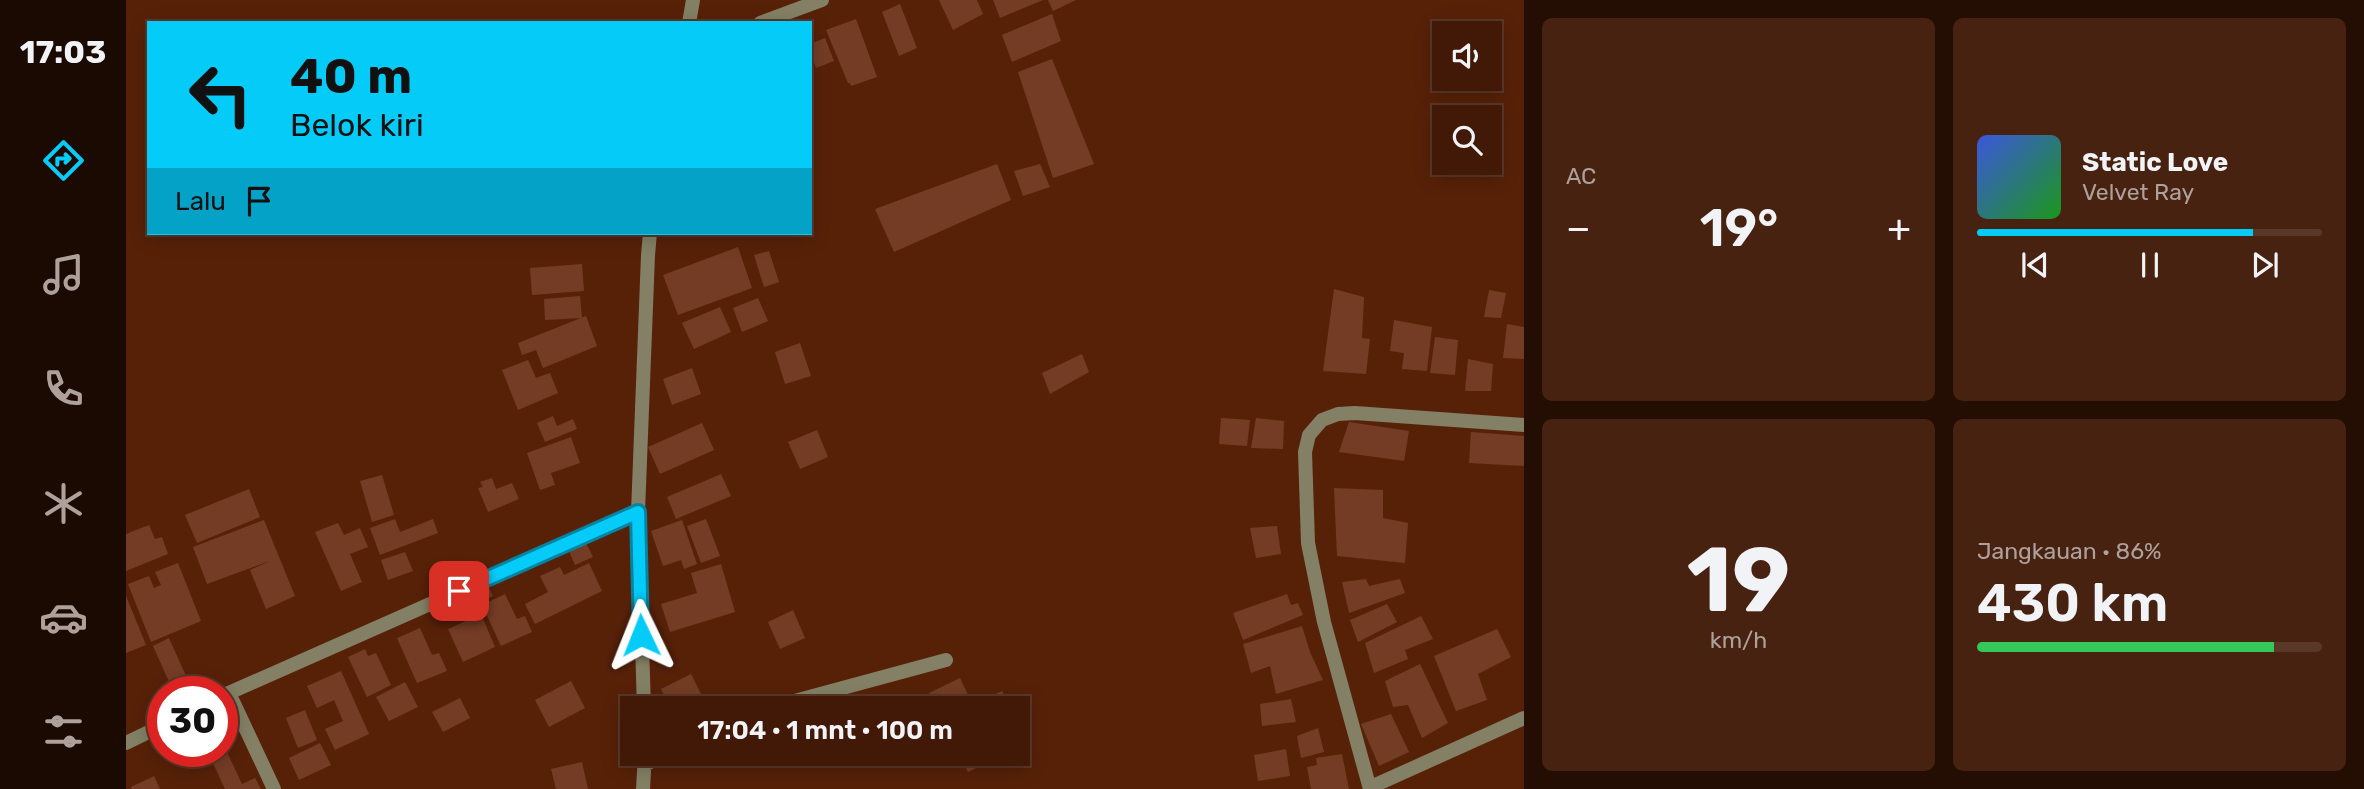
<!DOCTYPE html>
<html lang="id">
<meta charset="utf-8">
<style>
:root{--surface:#411906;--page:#482210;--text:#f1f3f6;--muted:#aea09b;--line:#5a3828;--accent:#05cbf9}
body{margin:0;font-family:Rubik,sans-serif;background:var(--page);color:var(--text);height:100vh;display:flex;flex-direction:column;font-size:26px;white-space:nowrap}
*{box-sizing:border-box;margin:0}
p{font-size:23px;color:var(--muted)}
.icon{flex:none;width:38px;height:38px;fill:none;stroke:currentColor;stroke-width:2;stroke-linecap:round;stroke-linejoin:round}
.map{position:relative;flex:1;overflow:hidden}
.panel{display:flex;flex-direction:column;gap:18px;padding:18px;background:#240e03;width:840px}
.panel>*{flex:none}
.top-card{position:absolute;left:21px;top:21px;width:665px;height:214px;border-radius:0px;box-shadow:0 4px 18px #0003,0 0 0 2px var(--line);background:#05cbf9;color:#111;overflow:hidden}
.controls{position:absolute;left:1306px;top:21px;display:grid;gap:14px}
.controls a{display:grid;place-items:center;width:70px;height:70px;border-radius:0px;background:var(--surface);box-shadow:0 4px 18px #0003,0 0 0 2px var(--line);font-size:35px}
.speed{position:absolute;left:21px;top:676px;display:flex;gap:14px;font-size:35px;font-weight:700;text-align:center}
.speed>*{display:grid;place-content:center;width:91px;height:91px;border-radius:50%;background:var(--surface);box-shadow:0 4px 18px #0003,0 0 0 2px var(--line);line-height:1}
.speed .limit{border:10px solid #d22;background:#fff;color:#111}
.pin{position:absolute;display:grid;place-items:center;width:60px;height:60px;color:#fff;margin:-30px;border-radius:14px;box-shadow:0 4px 10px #0006}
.me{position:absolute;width:77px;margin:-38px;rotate:358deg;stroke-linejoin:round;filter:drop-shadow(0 0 5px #0008)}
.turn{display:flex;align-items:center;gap:24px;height:147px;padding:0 28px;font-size:32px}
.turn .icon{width:91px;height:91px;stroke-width:2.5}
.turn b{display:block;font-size:49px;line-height:60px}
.then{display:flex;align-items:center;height:66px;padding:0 28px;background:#0003;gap:14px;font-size:26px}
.big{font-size:52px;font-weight:600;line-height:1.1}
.panel .tile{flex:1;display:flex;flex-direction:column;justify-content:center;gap:10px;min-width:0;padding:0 24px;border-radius:10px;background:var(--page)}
.panel .dial{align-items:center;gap:0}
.dial b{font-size:91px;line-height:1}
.song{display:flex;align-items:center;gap:21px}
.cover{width:84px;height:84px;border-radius:10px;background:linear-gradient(135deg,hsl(230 70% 55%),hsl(120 70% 35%))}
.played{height:7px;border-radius:4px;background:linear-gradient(90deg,var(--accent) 80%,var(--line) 80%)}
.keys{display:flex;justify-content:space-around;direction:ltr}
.heat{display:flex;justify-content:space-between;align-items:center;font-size:38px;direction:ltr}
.charge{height:10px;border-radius:5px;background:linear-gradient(90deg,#34c759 86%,var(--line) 0)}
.panel .tiles{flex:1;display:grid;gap:18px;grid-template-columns:repeat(2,1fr)}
.trip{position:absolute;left:494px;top:696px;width:410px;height:70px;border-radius:0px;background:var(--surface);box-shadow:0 4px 18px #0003,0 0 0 2px var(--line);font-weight:600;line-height:70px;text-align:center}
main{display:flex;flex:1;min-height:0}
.tab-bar{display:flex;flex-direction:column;width:126px;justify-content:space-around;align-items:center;background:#1a0a02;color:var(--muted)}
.tab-bar .icon{width:49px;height:49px}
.tab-bar .current{color:var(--accent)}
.tab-bar b{font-size:32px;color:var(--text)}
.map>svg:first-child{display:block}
</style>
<main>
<nav class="tab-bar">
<b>17:03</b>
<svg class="icon current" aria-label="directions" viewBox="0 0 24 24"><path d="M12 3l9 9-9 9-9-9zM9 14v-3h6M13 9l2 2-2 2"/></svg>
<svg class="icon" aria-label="music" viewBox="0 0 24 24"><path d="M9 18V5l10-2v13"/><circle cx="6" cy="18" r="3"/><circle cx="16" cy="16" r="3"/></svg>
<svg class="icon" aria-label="phone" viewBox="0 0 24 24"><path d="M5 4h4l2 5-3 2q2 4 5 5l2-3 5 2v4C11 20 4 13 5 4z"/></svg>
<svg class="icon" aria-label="climate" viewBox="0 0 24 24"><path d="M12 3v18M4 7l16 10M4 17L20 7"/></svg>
<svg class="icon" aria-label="car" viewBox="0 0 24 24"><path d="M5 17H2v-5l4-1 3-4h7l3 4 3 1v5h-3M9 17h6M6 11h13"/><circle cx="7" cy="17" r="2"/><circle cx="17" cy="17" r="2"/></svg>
<svg class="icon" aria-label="filters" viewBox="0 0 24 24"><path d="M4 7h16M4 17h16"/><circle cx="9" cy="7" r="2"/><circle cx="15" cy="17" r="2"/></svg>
</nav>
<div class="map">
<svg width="1398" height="789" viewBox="0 0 1398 789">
<rect width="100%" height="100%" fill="#572108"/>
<path fill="#743c25" d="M813,0H851L857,14L827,30Z
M867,0H917L874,18Z
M922,0H950L927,11Z
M774,4L791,48L773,56L756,12Z
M926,14L935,41L886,62L876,35Z
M730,19L751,77L725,86L724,83H722L700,30Z
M699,38L708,61L690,68L684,51V44Z
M926,59L968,164L927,178L892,72Z
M871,164L885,200L768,252L749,209Z
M914,164L924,187L897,196L888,171Z
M437,233H466V237L437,235Z
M612,247L626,288L552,315L537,275Z
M643,251L653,282L638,287L628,255Z
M456,264L458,291L406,295L404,268Z
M1208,289L1238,297L1236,338L1244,339L1240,374L1197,371Z
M1363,290L1380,293L1375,318L1358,317Z
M454,296L456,318L419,320L418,299Z
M632,298L642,321L616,332L607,308Z
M594,307L605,332L568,349L556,323Z
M460,316L471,346L417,368L410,350L396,355L392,343Z
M1268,320L1306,327L1301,371L1276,369L1278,353L1264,351Z
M1381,324L1398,327V359L1377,358Z
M1309,337L1332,340L1329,375L1304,373Z
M674,343L685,376L659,384L649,352Z
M956,354L963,372L924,394L916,373Z
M1342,359L1367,364L1365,391H1339Z
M402,360L410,378L424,373L432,393L392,410L376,370Z
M566,368L575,394L546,405L537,379Z
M427,416L431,426L447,419L451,429L419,442L411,423Z
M1095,418L1124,420L1121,446L1093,444Z
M1130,418L1158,421L1157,449L1125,448Z
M1223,422L1283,431L1278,461L1213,452Z
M576,423L588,450L534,474L522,447Z
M691,430L702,457L674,469L662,442Z
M1345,432L1398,436V466L1343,463Z
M445,437L454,463L425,473L429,485L414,490L401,453Z
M595,474L605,496L550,519L541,497Z
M256,475L268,515L246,522L234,481Z
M366,478L370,489L386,483L393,499L362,512L352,488L357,487L354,482Z
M1208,488L1257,490V518L1282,523L1279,563L1211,556Z
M123,489L134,517L71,543L59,515Z
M269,519L274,532L307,519L312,533L254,555L244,528Z
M580,519L594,556L575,563L561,526Z
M138,520L169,596L140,609L124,570L144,561L81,584L67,547Z
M556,520L571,564L558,569L555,560L537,566L525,531Z
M212,523L218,535L234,528L242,547L224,554L236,582L215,591L189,532Z
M23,525L29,539L36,537L42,554L0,571V534Z
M1151,526L1155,554L1130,558L1124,528Z
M458,539L467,557L449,565L441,547Z
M279,552L287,571L262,580L255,560Z
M52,563L75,621L25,642L2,584L23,576L28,588L35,585L29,572Z
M463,563L476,591L409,624L399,604L422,592L414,576L434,567L438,575Z
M595,564L609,612L544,632L535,604L571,593L565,573Z
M1240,579L1243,586L1274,579L1279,593L1223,613L1216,582Z
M361,582L367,596L358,600L352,586Z
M340,592L349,611L333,619L324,600Z
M379,594L391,619L399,616L406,632L375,646L356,605Z
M1161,594L1165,605L1172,603L1177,615L1117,640L1107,613Z
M0,596L20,645L0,653Z
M1261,604L1271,622L1232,642L1224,620Z
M667,610L679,638L654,649L642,622Z
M355,614L369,647L337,662L322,629Z
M1295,616L1307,639L1279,650L1282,659L1248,673L1239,643Z
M1176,626L1184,652L1197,680L1150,694L1144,666L1125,673L1117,644Z
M294,628L306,655L313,653L321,671L291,683L271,638Z
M1371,629L1385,657L1352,674L1361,700L1330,711L1308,656Z
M43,638L60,676L44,684L27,646Z
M239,649L242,656L250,653L265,685L241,697L222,657Z
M1294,664L1322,723L1296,738L1282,705L1267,707L1259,681Z
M215,671L243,734L209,750L199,729L217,721L208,700L191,708L181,686Z
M565,674L579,702L566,709H545L535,689Z
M834,678L847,705L876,691L885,709H811L803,693Z
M445,681L459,708L423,727L409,700Z
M279,682L292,707L263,721L250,697Z
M334,698L344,718L317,732L306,712Z
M1165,699L1170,722L1136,726L1134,704Z
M179,710L191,740L172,748L160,718Z
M1265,714L1283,752L1253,766L1235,724Z
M891,720L902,743L891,748Z
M1192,728L1198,752L1175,758L1171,736Z
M194,743L205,765L173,780L163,758Z
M1160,749L1164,776L1132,781L1128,755Z
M100,750L116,784L129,778L135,789H99L84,757Z
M833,754H879L842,772Z
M1216,754L1223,789H1185L1181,767L1191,765L1190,758Z
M456,762L462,789H430L425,769Z
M28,776L34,789H6L5,787Z"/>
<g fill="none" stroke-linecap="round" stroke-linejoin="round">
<path stroke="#838065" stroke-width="14" d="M563,23L567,0
M634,23L696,0
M103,693L148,789
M96,696L512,512
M518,709L512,512L522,255L524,233
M639,709L820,660
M0,743L37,725
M520,764L541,754
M1245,787L1398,718
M517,789L519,754
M1244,789L1198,622L1182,543L1179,452L1183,435L1196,420L1212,414L1229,413L1398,425"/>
</g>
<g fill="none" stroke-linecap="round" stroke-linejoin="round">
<g stroke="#0384a2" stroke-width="18">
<path id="route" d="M333,591L512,512L515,635"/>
</g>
<use href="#route" stroke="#05cbf9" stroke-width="12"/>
</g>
</svg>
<div class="controls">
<a><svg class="icon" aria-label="sound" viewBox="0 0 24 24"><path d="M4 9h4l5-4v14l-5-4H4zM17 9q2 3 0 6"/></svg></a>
<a><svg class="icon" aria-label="search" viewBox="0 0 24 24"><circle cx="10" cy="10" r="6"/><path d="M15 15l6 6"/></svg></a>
</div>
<div class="speed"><div class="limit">30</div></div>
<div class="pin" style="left:333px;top:591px;background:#d93025"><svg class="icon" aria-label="arrive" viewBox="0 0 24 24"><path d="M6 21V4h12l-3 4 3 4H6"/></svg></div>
<svg class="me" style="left:515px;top:635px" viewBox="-20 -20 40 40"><path d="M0-17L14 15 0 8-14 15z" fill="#05cbf9" stroke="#fff" stroke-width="4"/></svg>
<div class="trip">17:04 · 1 mnt · 100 m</div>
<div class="top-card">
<div class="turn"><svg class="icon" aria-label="left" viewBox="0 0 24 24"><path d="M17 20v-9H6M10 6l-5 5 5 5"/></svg><div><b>40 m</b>Belok kiri</div></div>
<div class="then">Lalu<svg class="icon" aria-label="arrive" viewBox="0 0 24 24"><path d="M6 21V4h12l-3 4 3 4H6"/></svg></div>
</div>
</div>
<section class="panel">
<div class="tiles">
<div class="tile"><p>AC</p>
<div class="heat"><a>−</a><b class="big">19°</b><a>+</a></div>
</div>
<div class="tile">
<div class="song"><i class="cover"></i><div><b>Static Love</b><p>Velvet Ray</p></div></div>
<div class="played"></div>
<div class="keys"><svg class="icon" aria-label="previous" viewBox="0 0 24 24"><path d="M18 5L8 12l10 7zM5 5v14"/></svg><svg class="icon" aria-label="pause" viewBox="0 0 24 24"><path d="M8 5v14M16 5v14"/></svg><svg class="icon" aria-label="next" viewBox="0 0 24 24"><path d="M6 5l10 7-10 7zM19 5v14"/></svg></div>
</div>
<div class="tile dial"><b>19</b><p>km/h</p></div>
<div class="tile"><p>Jangkauan · 86%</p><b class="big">430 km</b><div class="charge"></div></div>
</div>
</section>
</main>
